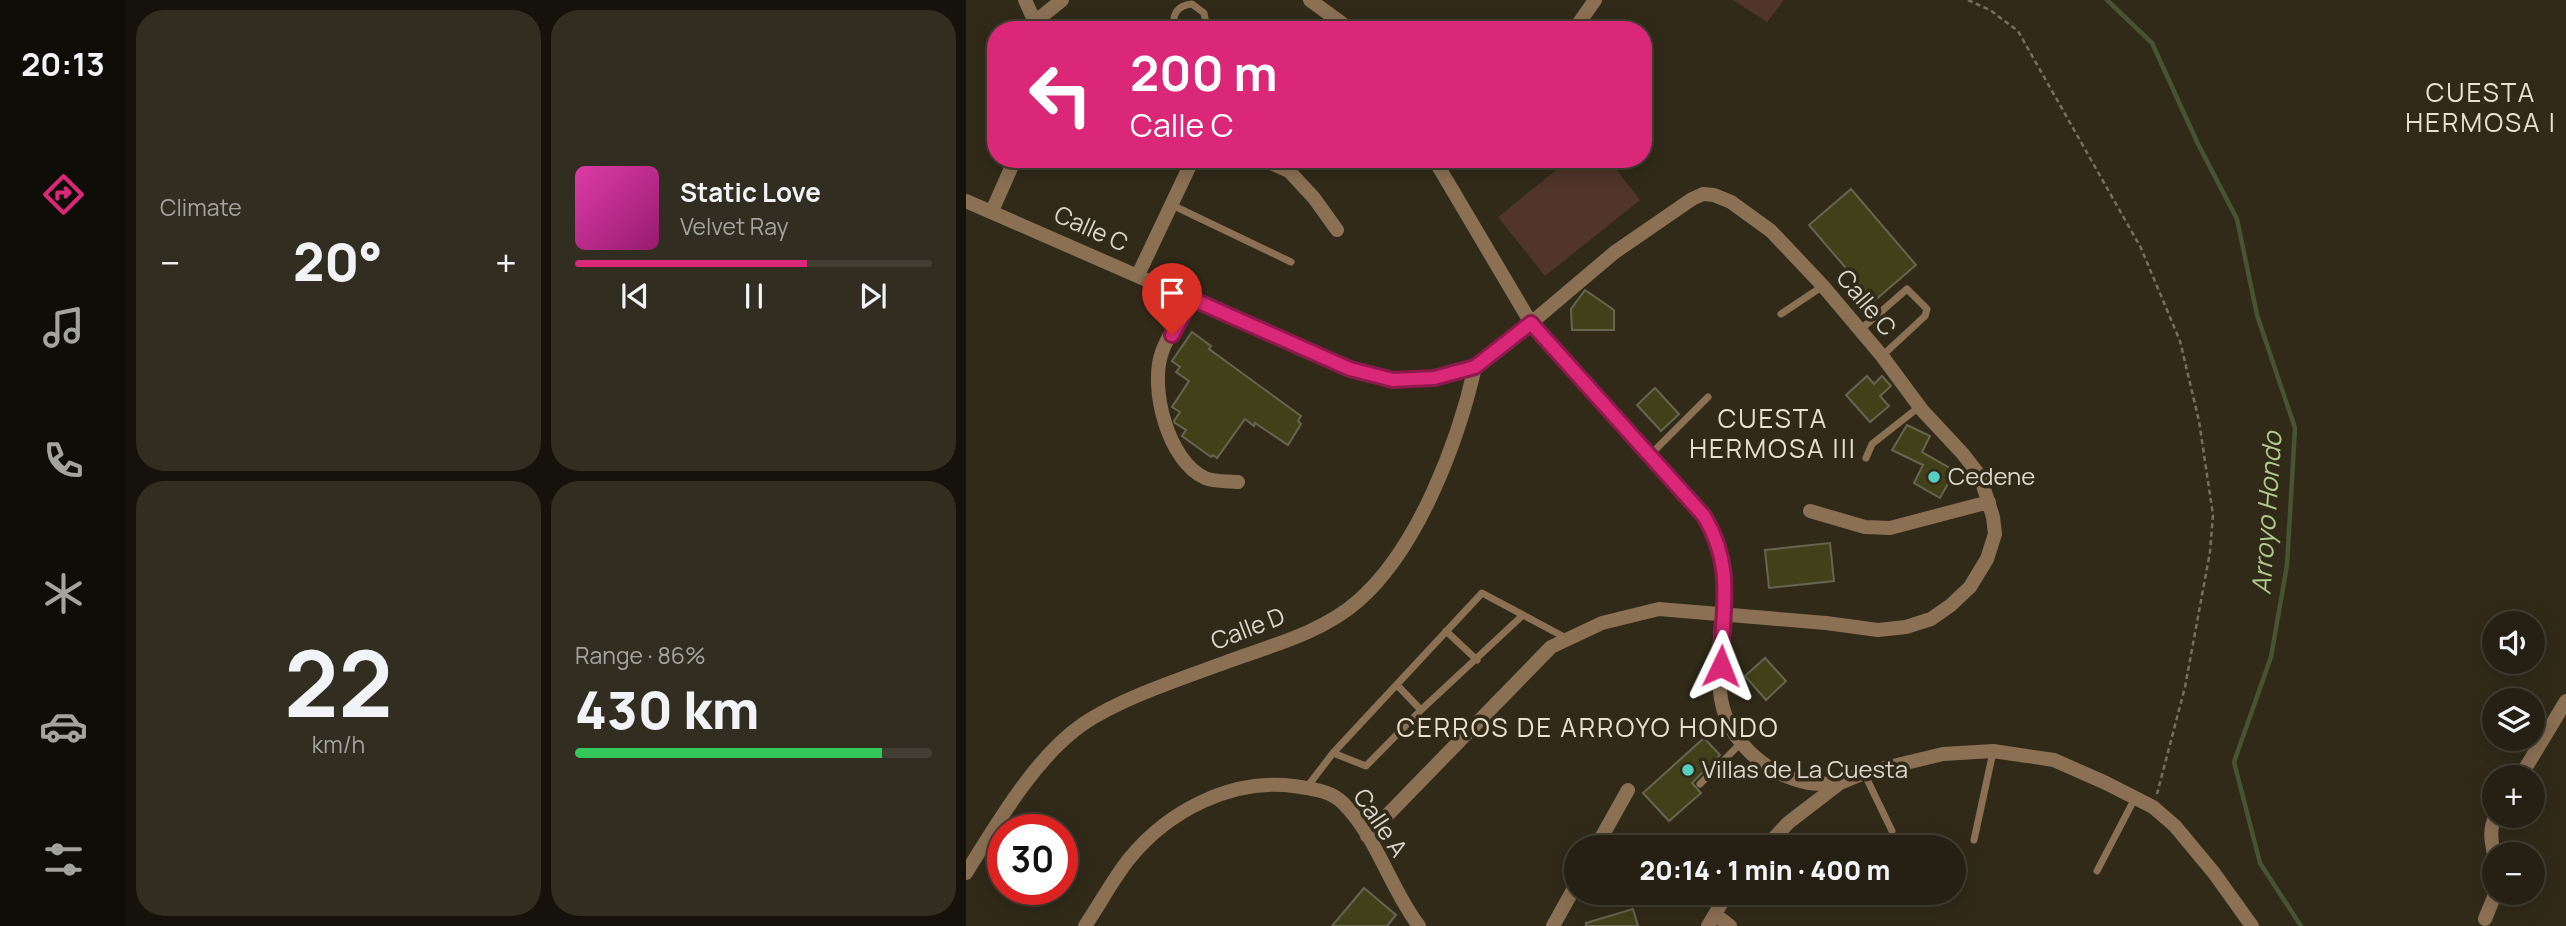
<!DOCTYPE html>
<meta charset="utf-8">
<style>
:root{--surface:#252013;--page:#312d21;--text:#f1f3f6;--muted:#a3a3a0;--line:#423e33;--accent:#db2777}
body{margin:0;font-family:Manrope,sans-serif;background:var(--page);color:var(--text);height:100vh;display:flex;flex-direction:column;font-size:26px;white-space:nowrap}
*{box-sizing:border-box;margin:0}
p{font-size:23px;color:var(--muted)}
.icon{flex:none;width:38px;height:38px;fill:none;stroke:currentColor;stroke-width:2;stroke-linecap:round;stroke-linejoin:round}
.map{position:relative;flex:1;overflow:hidden}
.sheet{display:flex;flex-direction:column;gap:10px;padding:10px;background:#14120a;width:840px}
.sheet>*{flex:none}
.guide{position:absolute;left:21px;top:21px;width:665px;height:147px;border-radius:28px;box-shadow:0 4px 18px #0003,0 0 0 2px var(--line);background:#db2777;color:#fff;overflow:hidden}
.buttons{position:absolute;left:1516px;top:611px;display:grid;gap:14px}
.buttons a{display:grid;place-items:center;width:63px;height:63px;border-radius:50%;background:var(--surface);box-shadow:0 4px 18px #0003,0 0 0 2px var(--line);font-size:35px}
.speed{position:absolute;left:21px;top:814px;display:flex;gap:14px;font-size:35px;font-weight:700;text-align:center}
.speed>*{display:grid;place-content:center;width:91px;height:91px;border-radius:50%;background:var(--surface);box-shadow:0 4px 18px #0003,0 0 0 2px var(--line);line-height:1}
.speed .limit{border:10px solid #d22;background:#fff;color:#111}
.pin{position:absolute;display:grid;place-items:center;width:60px;height:60px;color:#fff;margin:-72px -30px;border-radius:50% 50% 50% 0;rotate:-45deg;box-shadow:0 0 7px #0007}
.pin .icon{rotate:45deg}
.me{position:absolute;width:77px;margin:-38px;rotate:2deg;stroke-linejoin:round;filter:drop-shadow(0 0 5px #0008)}
.turn{display:flex;align-items:center;gap:24px;height:147px;padding:0 28px;font-size:32px}
.turn .icon{width:91px;height:91px;stroke-width:2.5}
.turn b{display:block;font-size:49px;line-height:60px}
.big{font-size:52px;font-weight:800;line-height:1.1}
.sheet .widget{flex:1;display:flex;flex-direction:column;justify-content:center;gap:10px;min-width:0;padding:0 24px;border-radius:28px;background:var(--page)}
.sheet .dial{align-items:center;gap:0}
.dial b{font-size:91px;line-height:1}
.song{display:flex;align-items:center;gap:21px}
.cover{width:84px;height:84px;border-radius:10px;background:linear-gradient(135deg,hsl(320 70% 55%),hsl(320 70% 35%))}
.played{height:7px;border-radius:4px;background:linear-gradient(90deg,var(--accent) 65%,var(--line) 65%)}
.keys{display:flex;justify-content:space-around;direction:ltr}
.heat{display:flex;justify-content:space-between;align-items:center;font-size:38px;direction:ltr}
.charge{height:10px;border-radius:5px;background:linear-gradient(90deg,#34c759 86%,var(--line) 0)}
.sheet .tiles{flex:1;display:grid;gap:10px;grid-template-columns:repeat(2,1fr)}
.trip{position:absolute;left:598px;top:835px;width:402px;height:70px;border-radius:35px;background:var(--surface);box-shadow:0 4px 18px #0003,0 0 0 2px var(--line);font-weight:800;line-height:70px;text-align:center}
main{display:flex;flex:1;min-height:0}
.tabs{display:flex;flex-direction:column;width:126px;justify-content:space-around;align-items:center;background:#0f0d08;color:var(--muted)}
.tabs .icon{width:49px;height:49px}
.tabs .current{color:var(--accent)}
.tabs b{font-size:32px;color:var(--text)}
.map>svg:first-child{display:block}
</style>
<main>
<nav class="tabs">
<b>20:13</b>
<svg class="icon current" aria-label="directions" viewBox="0 0 24 24"><path d="M12 3l9 9-9 9-9-9zM9 14v-3h6M13 9l2 2-2 2"/></svg>
<svg class="icon" aria-label="music" viewBox="0 0 24 24"><path d="M9 18V5l10-2v13"/><circle cx="6" cy="18" r="3"/><circle cx="16" cy="16" r="3"/></svg>
<svg class="icon" aria-label="phone" viewBox="0 0 24 24"><path d="M5 4h4l2 5-3 2q2 4 5 5l2-3 5 2v4C11 20 4 13 5 4z"/></svg>
<svg class="icon" aria-label="climate" viewBox="0 0 24 24"><path d="M12 3v18M4 7l16 10M4 17L20 7"/></svg>
<svg class="icon" aria-label="car" viewBox="0 0 24 24"><path d="M5 17H2v-5l4-1 3-4h7l3 4 3 1v5h-3M9 17h6M6 11h13"/><circle cx="7" cy="17" r="2"/><circle cx="17" cy="17" r="2"/></svg>
<svg class="icon" aria-label="filters" viewBox="0 0 24 24"><path d="M4 7h16M4 17h16"/><circle cx="9" cy="7" r="2"/><circle cx="15" cy="17" r="2"/></svg>
</nav>
<section class="sheet">
<div class="tiles">
<div class="widget"><p>Climate</p>
<div class="heat"><a>−</a><b class="big">20°</b><a>+</a></div>
</div>
<div class="widget">
<div class="song"><i class="cover"></i><div><b>Static Love</b><p>Velvet Ray</p></div></div>
<div class="played"></div>
<div class="keys"><svg class="icon" aria-label="previous" viewBox="0 0 24 24"><path d="M18 5L8 12l10 7zM5 5v14"/></svg><svg class="icon" aria-label="pause" viewBox="0 0 24 24"><path d="M8 5v14M16 5v14"/></svg><svg class="icon" aria-label="next" viewBox="0 0 24 24"><path d="M6 5l10 7-10 7zM19 5v14"/></svg></div>
</div>
<div class="widget dial"><b>22</b><p>km/h</p></div>
<div class="widget"><p>Range · 86%</p><b class="big">430 km</b><div class="charge"></div></div>
</div>
</section>
<div class="map">
<svg width="1600" height="926" viewBox="0 0 1600 926">
<rect width="100%" height="100%" fill="#312a19"/>
<path fill="#503528" d="M767,0H818L801,22Z
M604,159H642L674,200L579,276L532,217Z"/>
<g fill="none" stroke-linecap="round" stroke-linejoin="round">
<path stroke="#465431" stroke-width="4.5" d="M1141,0L1186,43L1232,144L1271,219L1291,315L1329,428L1321,565L1305,657L1268,762L1294,863L1335,926"/>
</g>
<path fill="#424019" stroke="#666551" stroke-width="2" d="M885,189L950,265L908,301L843,225Z
M619,290L648,310V330H606L605,309Z
M226,332L245,346L243,349L335,416L332,421L335,424L322,445L289,423L288,426L279,419L251,458L247,455L245,457L216,436L220,430L209,423L208,421L214,412L206,407L223,381L210,372L214,367L206,361Z
M901,376L908,384L916,376L925,386L914,396L923,406L904,422L880,395Z
M689,388L713,414L695,431L671,405Z
M941,425L964,436L956,452L989,471L974,498L948,483L957,465L926,450Z
M864,543L868,581L803,588L799,550Z
M799,658L820,681L800,700L779,676Z
M738,738L754,755L726,783L735,793L703,821L677,793Z
M398,888L430,915L421,926H366Z
M667,909L672,926H620V923Z"/>
<g fill="none" stroke-linecap="round" stroke-linejoin="round">
<path stroke="#767061" stroke-width="2.5" stroke-dasharray="5 3.5" stroke-linecap="butt" d="M1002,0L1024,10L1052,31L1175,248L1214,341L1233,421L1247,515L1244,552L1219,687L1191,794"/>
<path stroke="#8b7054" stroke-width="7" d="M210,30C204,16 211,5 226,4L238,13L240,23L238,30
M206,205L325,262
M815,314L857,286
M894,330L941,289L961,309L959,316L916,356
M684,455L742,397
M900,458L906,444L953,407
M480,631L511,660
M431,685L455,710
M367,753L400,766L455,710L557,615
M898,773L926,831
M734,784L775,743
M341,787L367,753L516,593L602,639
M1008,840L1027,752
M1131,871L1169,798"/>
<path stroke="#8b7054" stroke-width="14" d="M59,0L71,27
M344,0L385,30
M70,21L96,0
M608,30L629,0
M296,159L323,171L348,198L371,230
M468,159L565,323L738,516C751,536 757,554 759,577C756,611 751,658 754,691C758,738 798,774 842,783C852,785 864,783 874,783
M0,201L384,369L427,380L468,378L509,367L565,323L649,252L726,199L737,194L748,195L765,202L805,231L857,286L916,356L956,410L997,454L1014,476L1027,517L1029,534L1021,559L1004,587L985,605L965,619L940,627L912,630L860,623L693,609L636,623L585,647L401,836
M26,211L49,159
M172,275L227,159
M226,299C216,316 202,334 196,352C183,388 202,461 239,478C248,482 262,481 272,482
M844,511L899,527L924,528L1023,502
M1554,777L1600,701
M637,835L659,847
M630,847L662,790
M800,847L822,823L874,783L898,773L977,754L1027,751L1088,760L1140,783L1187,807L1209,826L1248,873L1286,926
M1528,854C1525,840 1523,828 1530,816
M0,873C30,825 70,756 117,724C157,697 218,678 263,661C307,645 357,632 392,601C452,549 492,442 509,367
M750,915L764,926
M1519,919L1530,892
M119,926C134,904 147,879 163,859C202,811 265,778 328,786C345,789 364,790 377,803C411,837 424,888 453,926
M587,926L611,883
M742,926L762,892"/>
</g>
<g fill="none" stroke-linecap="round" stroke-linejoin="round">
<g stroke="#8e194d" stroke-width="18">
<path id="route" d="M206,335L226,299L384,369L427,380L468,378L509,367L565,323L738,516C769,567 756,609 755,666"/>
</g>
<use href="#route" stroke="#db2777" stroke-width="12"/>
</g>
<g fill="#57cec2" stroke="#312a19" stroke-width="2.5">
<circle cx="968" cy="477" r="7"/>
<circle cx="722" cy="770" r="7"/>
</g>
<g text-anchor="middle" stroke-width="7" stroke-linejoin="round" paint-order="stroke">
<g font-size="24" fill="#dbd6cb" stroke="#312a19">
<text transform="translate(125 229) rotate(24)" y="8">Calle C</text>
<text transform="translate(900 303) rotate(50)" y="8">Calle C</text>
<text transform="translate(282 629) rotate(-21)" y="8">Calle D</text>
<text transform="translate(414 823) rotate(56)" y="8">Calle A</text>
</g>
<g font-size="24" fill="#dbd6cb" stroke="#312a19" text-anchor="start">
<text x="982" y="485">Cedene</text>
<text x="736" y="778">Villas de La Cuesta</text>
</g>
<g font-size="26" letter-spacing="2" fill="#eae0cb" stroke="#312a19">
<text x="1515" y="102">CUESTA<tspan x="1515" dy="30">HERMOSA I</tspan></text>
<text x="807" y="428">CUESTA<tspan x="807" dy="30">HERMOSA III</tspan></text>
<text x="622" y="737">CERROS DE ARROYO HONDO</text>
</g>
<g font-size="26" font-style="italic" fill="#b0ca8c" stroke="#312a19">
<text transform="translate(1301 513) rotate(-86)" y="9">Arroyo Hondo</text>
</g>
</g>
</svg>
<div class="buttons">
<a><svg class="icon" aria-label="sound" viewBox="0 0 24 24"><path d="M4 9h4l5-4v14l-5-4H4zM17 9q2 3 0 6"/></svg></a>
<a><svg class="icon" aria-label="layers" viewBox="0 0 24 24"><path d="M12 4l9 5-9 5-9-5zM3 14l9 5 9-5"/></svg></a>
<a>+</a>
<a>−</a>
</div>
<div class="speed"><div class="limit">30</div></div>
<div class="pin" style="left:206px;top:335px;background:#d93025"><svg class="icon" aria-label="arrive" viewBox="0 0 24 24"><path d="M6 21V4h12l-3 4 3 4H6"/></svg></div>
<svg class="me" style="left:755px;top:666px" viewBox="-20 -20 40 40"><path d="M0-17L14 15 0 8-14 15z" fill="#db2777" stroke="#fff" stroke-width="4"/></svg>
<div class="trip">20:14 · 1 min · 400 m</div>
<div class="guide">
<div class="turn"><svg class="icon" aria-label="left" viewBox="0 0 24 24"><path d="M17 20v-9H6M10 6l-5 5 5 5"/></svg><div><b>200 m</b>Calle C</div></div>
</div>
</div>
</main>
